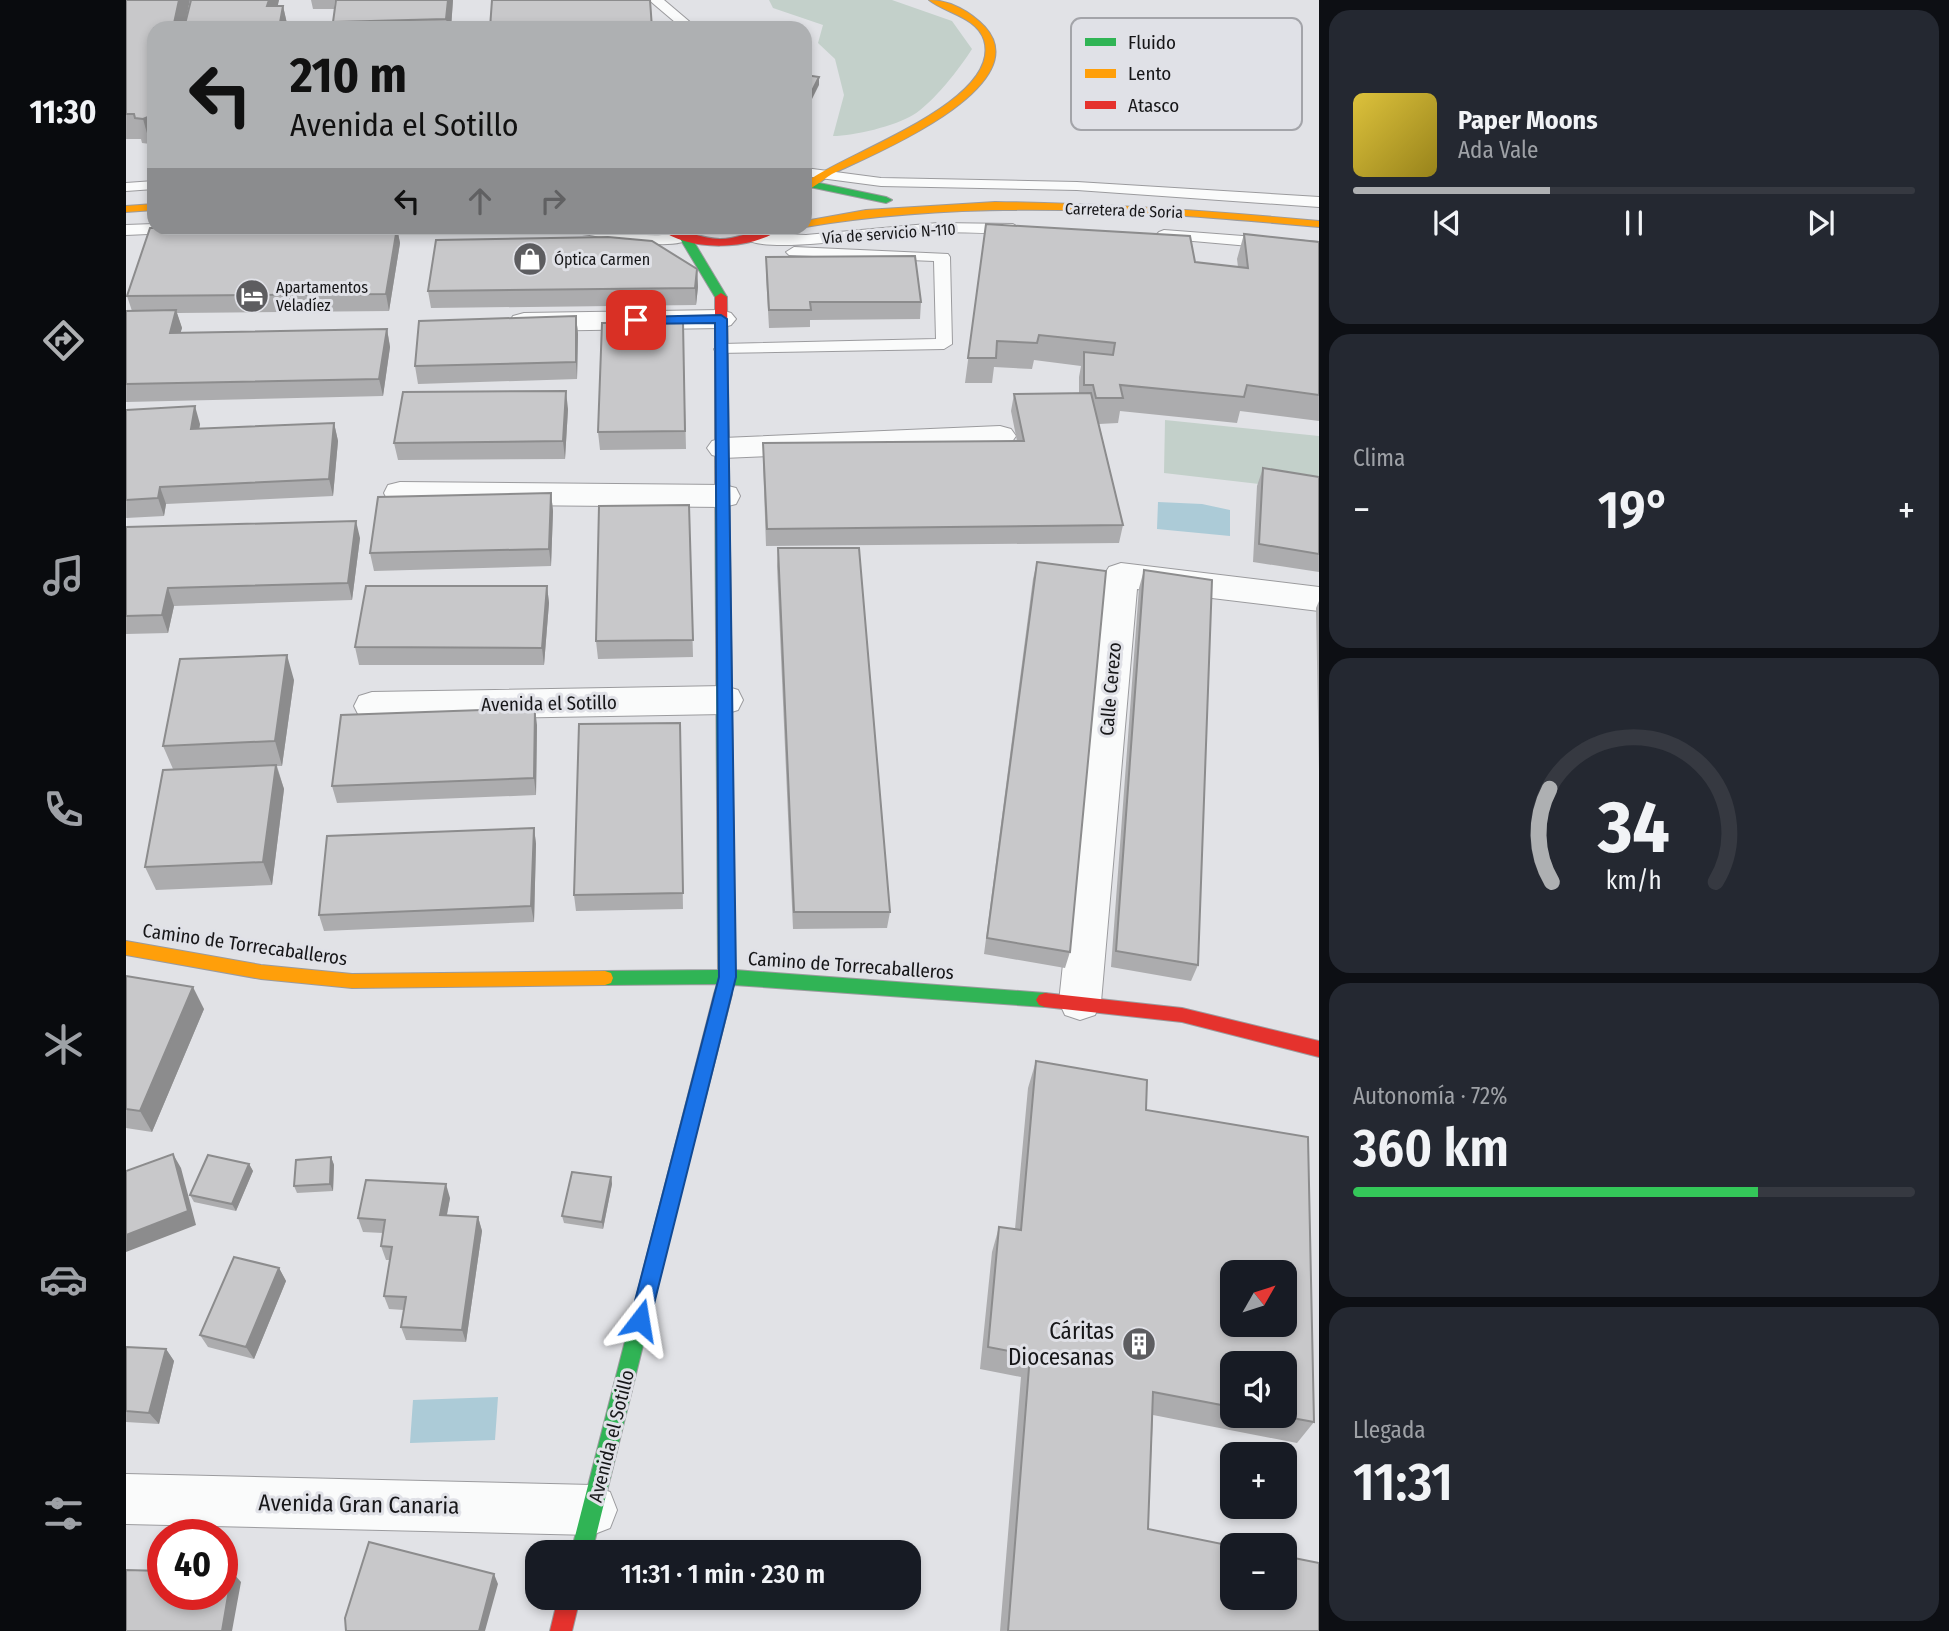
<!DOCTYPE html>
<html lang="es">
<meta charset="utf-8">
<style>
:root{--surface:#171b24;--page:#242831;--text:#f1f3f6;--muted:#9ea1a6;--line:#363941;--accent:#aeb0b2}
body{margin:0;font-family:"Fira Sans Condensed",sans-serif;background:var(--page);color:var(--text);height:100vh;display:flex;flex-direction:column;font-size:26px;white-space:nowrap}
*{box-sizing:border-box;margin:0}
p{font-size:23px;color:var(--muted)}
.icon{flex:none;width:38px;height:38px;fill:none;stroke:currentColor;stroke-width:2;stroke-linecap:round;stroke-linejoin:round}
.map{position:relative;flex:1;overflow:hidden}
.details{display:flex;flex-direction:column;gap:10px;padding:10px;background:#0d0f14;width:630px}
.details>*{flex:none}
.banner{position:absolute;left:21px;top:21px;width:665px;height:214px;border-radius:21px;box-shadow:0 4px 10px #0003;background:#aeb0b2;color:#111;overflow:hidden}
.needle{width:46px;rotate:51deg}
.buttons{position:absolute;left:1094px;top:1260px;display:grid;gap:14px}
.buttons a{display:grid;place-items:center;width:77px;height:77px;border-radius:14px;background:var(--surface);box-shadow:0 4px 10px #0003;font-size:35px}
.speed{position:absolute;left:21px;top:1519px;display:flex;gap:14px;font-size:35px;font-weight:700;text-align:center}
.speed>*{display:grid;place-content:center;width:91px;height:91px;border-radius:50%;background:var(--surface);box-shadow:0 4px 10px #0003;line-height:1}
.speed .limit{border:10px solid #d22;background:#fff;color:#111}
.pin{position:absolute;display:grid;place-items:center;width:60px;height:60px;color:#fff;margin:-30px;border-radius:14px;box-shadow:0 4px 10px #0006}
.me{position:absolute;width:77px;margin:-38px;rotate:14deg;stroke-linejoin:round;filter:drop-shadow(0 0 5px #0008)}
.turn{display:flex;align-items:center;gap:24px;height:147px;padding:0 28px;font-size:32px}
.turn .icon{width:91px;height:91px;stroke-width:2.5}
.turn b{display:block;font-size:49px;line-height:60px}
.lanes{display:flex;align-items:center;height:66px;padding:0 28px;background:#0003;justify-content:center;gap:35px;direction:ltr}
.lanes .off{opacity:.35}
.big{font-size:52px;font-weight:600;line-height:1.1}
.details .tile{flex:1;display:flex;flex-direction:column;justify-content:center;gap:10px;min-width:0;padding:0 24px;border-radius:21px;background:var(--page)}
.details .dial{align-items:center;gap:0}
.dial svg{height:182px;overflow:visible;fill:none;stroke:var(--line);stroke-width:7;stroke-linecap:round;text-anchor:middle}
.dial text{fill:var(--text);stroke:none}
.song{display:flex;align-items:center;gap:21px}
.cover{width:84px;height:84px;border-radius:10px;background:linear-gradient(135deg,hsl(50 70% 55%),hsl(50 70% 35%))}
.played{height:7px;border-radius:4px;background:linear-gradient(90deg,var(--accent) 35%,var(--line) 35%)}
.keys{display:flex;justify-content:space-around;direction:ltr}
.heat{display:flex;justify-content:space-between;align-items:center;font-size:38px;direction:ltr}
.charge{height:10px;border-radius:5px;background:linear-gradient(90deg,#34c759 72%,var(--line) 0)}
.trip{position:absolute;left:399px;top:1540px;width:396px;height:70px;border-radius:21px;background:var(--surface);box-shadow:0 4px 10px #0003;font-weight:600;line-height:70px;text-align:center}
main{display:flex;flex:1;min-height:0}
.tabs{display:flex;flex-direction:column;width:126px;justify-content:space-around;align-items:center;background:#090b0e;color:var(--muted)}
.tabs .icon{width:49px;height:49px}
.tabs .active{color:var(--accent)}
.tabs b{font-size:32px;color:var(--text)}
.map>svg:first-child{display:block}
</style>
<main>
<nav class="tabs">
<b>11:30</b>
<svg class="icon active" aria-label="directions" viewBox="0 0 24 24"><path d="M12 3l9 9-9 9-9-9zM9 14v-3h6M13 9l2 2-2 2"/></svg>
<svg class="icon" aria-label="music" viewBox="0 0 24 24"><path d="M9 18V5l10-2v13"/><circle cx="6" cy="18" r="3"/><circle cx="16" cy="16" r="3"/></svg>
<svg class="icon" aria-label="phone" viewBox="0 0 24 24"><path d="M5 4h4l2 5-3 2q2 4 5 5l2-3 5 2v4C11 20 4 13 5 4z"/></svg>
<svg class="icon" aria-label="climate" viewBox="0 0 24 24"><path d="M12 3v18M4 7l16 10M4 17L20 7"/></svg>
<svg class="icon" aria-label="car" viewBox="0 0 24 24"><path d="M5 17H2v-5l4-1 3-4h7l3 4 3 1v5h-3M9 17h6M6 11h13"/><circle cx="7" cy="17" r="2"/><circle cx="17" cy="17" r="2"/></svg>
<svg class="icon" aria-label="filters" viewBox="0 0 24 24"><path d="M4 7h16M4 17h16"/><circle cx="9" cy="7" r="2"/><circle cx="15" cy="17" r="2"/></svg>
</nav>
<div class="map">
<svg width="1193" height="1631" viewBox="0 0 1193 1631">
<rect width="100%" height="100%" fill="#e1e2e6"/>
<path fill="#c3d0ca" d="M643,0H766L826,21L846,49C835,67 806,104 787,115C769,126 728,136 707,136L718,95L709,59L692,43L697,25L647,8Z
M1039,420L1193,436V491L1038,473Z"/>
<path fill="#accbd7" d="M1032,502L1076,504L1104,510V536L1031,529Z
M372,1397L369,1440L284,1443L287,1400Z"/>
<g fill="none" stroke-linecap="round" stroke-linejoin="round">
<g stroke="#9b9b9e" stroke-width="2">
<path id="lane" d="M523,0H538L571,28H556Z
M679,168L755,178L951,182L1193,197V207L951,190L755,186L679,176Z
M28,181V189L0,191V183Z
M812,223L887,224L895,229L887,234C856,233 826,231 795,233C764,234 637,256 619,238L627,233L680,235Z
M28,224V228H52L44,233L0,235V225Z
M442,228C474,225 506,237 536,235C546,234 559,229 567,237C548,254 475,236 450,233Z
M1038,230L1193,242V252L1033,238L1030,235L1033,232Z
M668,247L822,254L824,257L826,344L818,349L590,353L588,349L596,344L810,339L808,261L663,255L660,252Z"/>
</g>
<g stroke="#9b9b9e" stroke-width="2">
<path id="street" d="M595,310L605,313L610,319L605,325L595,328L398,331L387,328L383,322L387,316L398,313Z
M874,426L885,429L890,436L885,443L874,446L597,458L586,455L581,448L586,441L597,438Z
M274,482L598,485L610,488L614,496L610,504L598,507L274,504L262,501L258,493L262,485Z
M995,563L1193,587V611L1011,589L975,1002L969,1015L954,1020L939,1015L933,1002L978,575L983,567Z
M599,686L612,690L617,700L612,710L599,714L246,720L233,716L228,706L233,696L246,692Z
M0,1474L466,1485L484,1492L491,1510L484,1528L466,1535L0,1524Z"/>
</g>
<g stroke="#9b9b9e" stroke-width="2">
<path id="fast" d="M679,180L760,197L766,200L760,203L679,186Z
M559,234L565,237L601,297L599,300L595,301L589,297L553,237Z
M596,462L603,466L609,970L919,993L925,995L928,1000L925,1005L919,1007L608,985L603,999L597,1001L591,999L588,994L591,984L479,985L473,983L471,978L473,973L479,971L592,970L589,466Z
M537,1219L544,1222L546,1228L466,1552H445L528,1228L530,1222Z"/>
</g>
<g stroke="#9b9b9e" stroke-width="2">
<path id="slow" d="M803,0C824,0 845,12 859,27C912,86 749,154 710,172C699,177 690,187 679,191V183C716,154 877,102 858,40C851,17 819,13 803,0Z
M869,202C977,203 1085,211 1193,221V227C1017,211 855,198 679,227V221L740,210Z
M28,204V210L0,212V206Z
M0,941L135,965L226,974L479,971L485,973L487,978L485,983L479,985L226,988L135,979L0,955Z"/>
</g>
<g stroke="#9b9b9e" stroke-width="2">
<path id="jam" d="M533,228C553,226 573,239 594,239C615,239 634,226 655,228C628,251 560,252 533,228Z
M595,293L601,297L603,466L596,470L589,466V297Z
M597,987L603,989L606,994L546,1228L544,1234L537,1237L530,1234L528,1228L588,994L591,989Z
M919,993L1056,1008L1193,1041V1057L1056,1022L919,1007L913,1005L910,1000L913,995Z
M432,1598H454L446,1631H424Z"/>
</g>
<use href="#lane" fill="#fafbfb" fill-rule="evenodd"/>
<use href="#street" fill="#fafbfb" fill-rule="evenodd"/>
<use href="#fast" fill="#30b455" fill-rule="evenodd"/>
<use href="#slow" fill="#ff9f0a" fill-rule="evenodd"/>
<use href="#jam" fill="#e5322d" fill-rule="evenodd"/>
</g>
<path fill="#acacae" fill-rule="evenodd" d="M0,0L60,20L153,0L151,6H157L162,28H28L24,144L16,143L15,139H0Z
M185,0H209L208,9H187Z
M327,0L325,28H208L207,22Z
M860,224L1069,262L1112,267L1111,259L1118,234L1193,242V421L1114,411L1111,423L994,411L992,423L973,424L997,525L993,543L640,546L637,461V443L891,441L885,411L888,394L953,393V377L955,366L908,360L906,369L868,367L866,383H839Z
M24,228H271L274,243L263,311L51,313L56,328L54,333L261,329L264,347L257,396L0,402V311H6L1,296Z
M640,257L795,302L794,319L684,320V327L643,328L640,275Z
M571,269L572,287L570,305L305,308L302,291Z
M450,316L452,334L451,379L292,384L289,366Z
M557,322L560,449L474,450L472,432Z
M442,409L439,459L272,460L268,443Z
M0,410L74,424L73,429L208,423L212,441L207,496L40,504L38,516L0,518Z
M1137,468L1193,477V572L1127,562L1131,486Z
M425,493L427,511L425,566L248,571L244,553Z
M563,505L567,657L472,659L470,641Z
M0,527L234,538L226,600L48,606L42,633L0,634Z
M652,548L764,912L761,928L667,929L651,566Z
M911,562L944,952L939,968L858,954L907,579Z
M1018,570L1072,965L1065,981L985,967L1013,588Z
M421,586L423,603L418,665H233L229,647Z
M1193,601V771L1190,608Z
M168,680L156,766H151L158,789L146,885L30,890L19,867L47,769L37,746Z
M554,723L557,909L450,911L448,895Z
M411,725L410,795L211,803L206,786Z
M408,828L410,844L408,922L198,931L193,915Z
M0,976L78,1009L26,1132L0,1128Z
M910,1061L1020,1110L1188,1422L1171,1443L1027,1415L1022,1529L1193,1631H874L895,1377L854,1369L866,1252L873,1227L889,1229L902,1088ZM1106,1363L1158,1416H1106Z
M205,1157L208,1165L207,1191L171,1193L168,1186Z
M123,1164L127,1171L110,1211L68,1202L64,1195Z
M485,1177L486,1184L477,1229L438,1223L436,1216Z
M324,1198L321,1215L352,1217L356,1231L340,1342L280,1340L275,1327L278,1310L263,1309L258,1296L264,1260H260L255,1246L257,1233L237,1232L232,1218Z
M153,1268L160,1281L128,1359L82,1347L74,1335Z
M0,1347L40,1349L48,1361L33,1424L0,1422Z"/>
<path fill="#8c8c8d" d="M53,0H64L58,28H47Z
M143,0H153L147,28L141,6Z
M322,0H327L325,28H322L320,19Z
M157,6L162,28H153Z
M693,77V85L679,113V105Z
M28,110V142L24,144L17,119Z
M271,228L274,243L263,311L260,294Z
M571,269L572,287L570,305L569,288Z
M50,310L56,328L49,351L44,333Z
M450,316L452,334L451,379L450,362Z
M261,329L264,347L257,396L253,379Z
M440,391L442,409L439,459L437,441Z
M69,406L74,424L70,447L65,429Z
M208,423L212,441L207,496L203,479Z
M34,487L40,504L38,516L32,498Z
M425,493L427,511L425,566L423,549Z
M230,521L234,538L226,600L222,583Z
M421,586L423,603L418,665L416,648Z
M42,588L48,606L42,633L36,615Z
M161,655L168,680L156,766L149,741Z
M409,708L411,725L410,795L408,778Z
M150,765L158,789L146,885L137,862Z
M408,828L410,844L408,922L405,906Z
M67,987L78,1009L26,1132L14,1111Z
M47,1154L55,1168L70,1225L0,1252V1235Z
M205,1157L208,1165L207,1191L204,1184Z
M123,1164L127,1171L110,1211L106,1204Z
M485,1177L486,1184L477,1229L476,1222Z
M320,1184L324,1198L318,1229L314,1215Z
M352,1217L356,1231L340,1342L336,1330Z
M153,1268L160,1281L128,1359L120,1347Z
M40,1349L48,1361L33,1424L23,1413Z
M106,1572L115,1582L106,1631H96Z
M368,1574L372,1584L359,1631H353Z"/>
<path fill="#c8c8ca" stroke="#8c8c8d" stroke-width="2" fill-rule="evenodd" d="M0,0H53L47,28H28V110L27,115L17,119L9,118L8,114H0Z
M65,0H143L141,6H157L153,28H58Z
M210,0H322L320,19L207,22Z
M366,0H524L526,28H364Z
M679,75L693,77L679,105Z
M860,224L1064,236L1069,262L1122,268L1118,234L1193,242V395L1121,385L1118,397L994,385L997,398H970L967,385H958V352L987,355L989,343L913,335L911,343L871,341L870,358H842Z
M24,228H271L260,294L1,296Z
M482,237L526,241L571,269L569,288L302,291L310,240Z
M789,256L795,302H684L685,310H643L640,257Z
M50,310L44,333L261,329L253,379L0,384V311Z
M450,316V362L289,366L293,321Z
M557,322L559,431L472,432L476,323Z
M440,391L437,441L268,443L277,392Z
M965,393L997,525L641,529L637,443L898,441L888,394Z
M69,406L65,429L208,423L203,479L34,487L32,498L0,500V410Z
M1137,468L1193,477V554L1133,544Z
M425,493L423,549L244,553L252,497Z
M563,505L567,640L470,641L473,506Z
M230,521L222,583L42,588L36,615L0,616V527Z
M652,548H733L764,912H668Z
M911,562L980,571L944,952L861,938Z
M1018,570L1086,580L1072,965L990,951Z
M240,586H421L416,648L229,647Z
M161,655L149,741L37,746L54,659Z
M409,708L408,778L206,786L215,715Z
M554,723L557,893L448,895L453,724Z
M150,765L137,862L19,867L37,770Z
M408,828L405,906L193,915L201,836Z
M0,976L67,987L14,1111L0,1109Z
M910,1061L1021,1080L1020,1110L1182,1137L1188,1422L1155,1416H1158V1363H1106V1407L1027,1392L1022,1529L1106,1546V1598H1158V1556L1193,1563V1631H882L904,1355L862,1347L873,1227L895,1230ZM1106,1272H1158V1325H1106Z
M47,1154L62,1211L0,1235V1171Z
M82,1155L123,1164L106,1204L64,1195Z
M205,1157L204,1184L168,1186L170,1160Z
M446,1172L485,1177L476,1222L436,1216Z
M240,1180L320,1184L314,1215L352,1217L336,1330L275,1327L280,1297L258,1296L266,1247L255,1246L259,1220L232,1218Z
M108,1257L153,1268L120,1347L74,1335Z
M0,1347L40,1349L23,1413L0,1411Z
M243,1542L368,1574L353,1631H220L219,1618Z
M0,1570L37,1571V1594H96V1572H106L96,1631H0Z"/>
<path fill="#1a73e8" stroke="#114b97" stroke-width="2" d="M595,315L601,319L610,977L524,1320L521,1327L514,1330L507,1327L504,1320L593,977L589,323L510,324L504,320L510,317Z"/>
<defs>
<g id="shop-disc" transform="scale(1.75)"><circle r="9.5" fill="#5d5d60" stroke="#e0e1e7"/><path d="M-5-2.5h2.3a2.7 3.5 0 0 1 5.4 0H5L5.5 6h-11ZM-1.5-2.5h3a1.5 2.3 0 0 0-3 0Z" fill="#fff"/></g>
<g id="hotel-disc" transform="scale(1.75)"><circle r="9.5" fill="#5d5d60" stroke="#e0e1e7"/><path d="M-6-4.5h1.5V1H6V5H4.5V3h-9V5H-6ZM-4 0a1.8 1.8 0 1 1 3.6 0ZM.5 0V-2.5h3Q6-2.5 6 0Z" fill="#fff"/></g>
<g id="building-disc" transform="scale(1.75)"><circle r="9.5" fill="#5d5d60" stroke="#e0e1e7"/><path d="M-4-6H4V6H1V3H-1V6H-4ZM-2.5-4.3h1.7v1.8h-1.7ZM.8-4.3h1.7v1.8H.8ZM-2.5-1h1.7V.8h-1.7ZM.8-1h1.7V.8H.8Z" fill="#fff"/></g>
</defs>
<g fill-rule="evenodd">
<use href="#shop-disc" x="404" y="259"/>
<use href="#hotel-disc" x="126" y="296"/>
<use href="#building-disc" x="1013" y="1344"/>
</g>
<g text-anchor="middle" stroke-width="6" stroke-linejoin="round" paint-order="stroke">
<g font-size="16" fill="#161618" stroke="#e0e1e7">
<text transform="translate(998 210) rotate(2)" y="6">Carretera de Soria</text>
<text transform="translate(763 233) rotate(-4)" y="6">Vía de servicio N-110</text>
</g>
<g font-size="16" fill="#161618" stroke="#e0e1e7" text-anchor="start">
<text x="428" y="265">Óptica Carmen</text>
<text x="150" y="293">Apartamentos<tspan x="150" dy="18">Veladíez</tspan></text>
</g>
<g font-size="19" fill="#161618" stroke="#e0e1e7">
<text transform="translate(984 689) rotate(-85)" y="7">Calle Cerezo</text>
<text transform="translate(423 703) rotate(-1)" y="7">Avenida el Sotillo</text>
<text transform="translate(119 944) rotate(8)" y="7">Camino de Torrecaballeros</text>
<text transform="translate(725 965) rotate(4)" y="7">Camino de Torrecaballeros</text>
<text transform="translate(485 1436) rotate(-76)" y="7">Avenida el Sotillo</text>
</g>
<g font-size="23" fill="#161618" stroke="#e0e1e7" text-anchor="end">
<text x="988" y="1339">Cáritas<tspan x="988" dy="26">Diocesanas</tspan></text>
</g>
<g font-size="23" fill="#161618" stroke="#e0e1e7">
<text transform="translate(233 1504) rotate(1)" y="8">Avenida Gran Canaria</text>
</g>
</g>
<rect x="945" y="18" width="231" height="112" rx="10" fill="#e0e1e7" stroke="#a3a4a9" stroke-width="2"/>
<rect x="959" y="38" width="31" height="8" fill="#30b455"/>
<rect x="959" y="69" width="31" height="9" fill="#ff9f0a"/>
<rect x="959" y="101" width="31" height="8" fill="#e5322d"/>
<g font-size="19" fill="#161618">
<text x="1002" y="49">Fluido</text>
<text x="1002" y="80">Lento</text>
<text x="1002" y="112">Atasco</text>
</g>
</svg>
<div class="buttons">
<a><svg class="needle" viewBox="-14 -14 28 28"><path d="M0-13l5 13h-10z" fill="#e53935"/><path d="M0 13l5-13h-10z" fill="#9ea1a6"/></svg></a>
<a><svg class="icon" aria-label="sound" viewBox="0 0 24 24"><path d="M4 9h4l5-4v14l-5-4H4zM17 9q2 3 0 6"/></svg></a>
<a>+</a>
<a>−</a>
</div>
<div class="speed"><div class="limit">40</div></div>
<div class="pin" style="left:510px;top:320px;background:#d93025"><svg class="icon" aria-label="arrive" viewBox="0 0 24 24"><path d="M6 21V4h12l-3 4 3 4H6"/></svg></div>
<svg class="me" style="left:514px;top:1320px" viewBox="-20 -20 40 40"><path d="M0-17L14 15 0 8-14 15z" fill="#1a73e8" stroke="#fff" stroke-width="4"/></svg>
<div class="trip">11:31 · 1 min · 230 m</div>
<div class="banner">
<div class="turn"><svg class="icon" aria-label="left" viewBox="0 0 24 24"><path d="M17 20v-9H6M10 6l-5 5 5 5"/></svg><div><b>210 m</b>Avenida el Sotillo</div></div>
<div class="lanes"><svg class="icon" aria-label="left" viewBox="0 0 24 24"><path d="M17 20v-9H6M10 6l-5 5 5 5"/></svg><svg class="icon off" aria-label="ahead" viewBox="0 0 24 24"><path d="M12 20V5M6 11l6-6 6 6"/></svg><svg class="icon off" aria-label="right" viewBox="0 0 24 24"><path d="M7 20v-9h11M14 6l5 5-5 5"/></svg></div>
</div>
</div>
<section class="details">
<div class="tile">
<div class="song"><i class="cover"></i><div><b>Paper Moons</b><p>Ada Vale</p></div></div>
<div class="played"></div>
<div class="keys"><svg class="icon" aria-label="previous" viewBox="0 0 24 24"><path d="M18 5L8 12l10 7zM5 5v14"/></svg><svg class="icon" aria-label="pause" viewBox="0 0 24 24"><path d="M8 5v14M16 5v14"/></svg><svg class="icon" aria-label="next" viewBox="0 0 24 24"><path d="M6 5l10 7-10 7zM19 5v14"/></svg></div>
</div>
<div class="tile"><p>Clima</p>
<div class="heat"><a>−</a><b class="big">19°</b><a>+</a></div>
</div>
<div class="tile dial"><svg viewBox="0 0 100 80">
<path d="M14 69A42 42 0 1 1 86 69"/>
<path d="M14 69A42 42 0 0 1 13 28" stroke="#aeb0b2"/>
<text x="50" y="56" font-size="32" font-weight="700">34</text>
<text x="50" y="72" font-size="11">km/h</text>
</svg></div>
<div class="tile"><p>Autonomía · 72%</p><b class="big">360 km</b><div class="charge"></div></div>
<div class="tile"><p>Llegada</p><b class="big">11:31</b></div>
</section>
</main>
